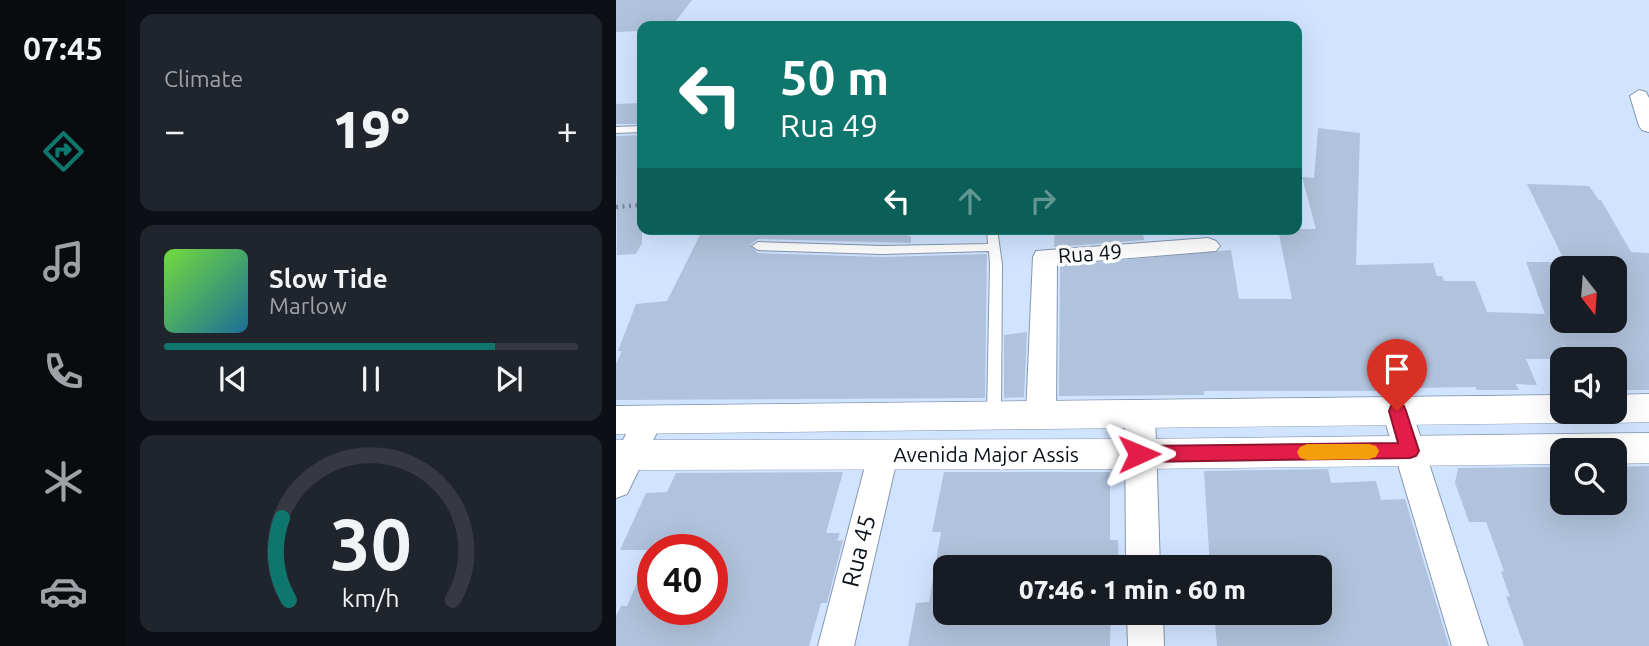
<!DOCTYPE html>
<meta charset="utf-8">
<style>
:root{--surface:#171b24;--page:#20242c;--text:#f1f3f6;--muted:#9ea1a6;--line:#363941;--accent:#0f766e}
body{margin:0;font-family:Ubuntu,sans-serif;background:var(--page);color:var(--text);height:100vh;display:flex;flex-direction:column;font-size:26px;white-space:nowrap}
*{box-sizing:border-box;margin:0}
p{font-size:23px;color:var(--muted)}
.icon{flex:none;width:38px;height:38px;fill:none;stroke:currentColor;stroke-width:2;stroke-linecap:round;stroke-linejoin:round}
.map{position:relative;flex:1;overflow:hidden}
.details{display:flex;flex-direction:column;gap:14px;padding:14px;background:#0d0f14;width:490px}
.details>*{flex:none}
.hud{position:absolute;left:21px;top:21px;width:665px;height:214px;border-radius:14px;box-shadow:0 7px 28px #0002;background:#0f766e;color:#fff;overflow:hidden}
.needle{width:46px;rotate:163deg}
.fabs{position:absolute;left:934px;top:256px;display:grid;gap:14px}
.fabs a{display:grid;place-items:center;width:77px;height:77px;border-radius:14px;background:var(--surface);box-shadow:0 7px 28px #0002;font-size:35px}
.speed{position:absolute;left:21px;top:534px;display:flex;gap:14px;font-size:35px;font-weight:700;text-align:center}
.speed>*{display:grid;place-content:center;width:91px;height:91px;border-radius:50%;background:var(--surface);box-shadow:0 7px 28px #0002;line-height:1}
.speed .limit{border:10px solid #d22;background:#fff;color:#111}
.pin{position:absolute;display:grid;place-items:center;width:60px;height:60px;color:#fff;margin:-72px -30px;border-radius:50% 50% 50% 0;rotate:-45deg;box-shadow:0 0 7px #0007}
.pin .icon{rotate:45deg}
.me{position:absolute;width:77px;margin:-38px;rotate:89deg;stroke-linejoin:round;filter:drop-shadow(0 0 5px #0008)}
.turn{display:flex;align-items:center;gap:24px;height:147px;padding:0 28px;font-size:32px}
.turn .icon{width:91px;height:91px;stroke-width:2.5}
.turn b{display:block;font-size:49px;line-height:60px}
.lanes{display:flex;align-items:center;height:66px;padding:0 28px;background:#0003;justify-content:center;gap:35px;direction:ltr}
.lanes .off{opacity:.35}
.big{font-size:52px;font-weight:800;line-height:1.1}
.details .widget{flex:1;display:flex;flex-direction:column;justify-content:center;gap:10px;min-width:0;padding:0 24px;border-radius:14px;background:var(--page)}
.details .dial{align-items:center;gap:0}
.dial svg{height:182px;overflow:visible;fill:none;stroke:var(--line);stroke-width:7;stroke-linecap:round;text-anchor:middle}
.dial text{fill:var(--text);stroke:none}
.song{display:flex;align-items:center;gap:21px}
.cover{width:84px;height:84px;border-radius:10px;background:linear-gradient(135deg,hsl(100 70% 55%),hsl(200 70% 35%))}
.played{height:7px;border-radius:4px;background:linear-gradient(90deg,var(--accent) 80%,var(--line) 80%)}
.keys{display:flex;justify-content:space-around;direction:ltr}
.heat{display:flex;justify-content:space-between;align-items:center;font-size:38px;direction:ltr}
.trip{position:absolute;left:317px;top:555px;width:399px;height:70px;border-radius:14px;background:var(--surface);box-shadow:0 7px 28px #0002;font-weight:800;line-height:70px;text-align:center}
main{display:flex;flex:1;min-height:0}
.tab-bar{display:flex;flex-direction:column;width:126px;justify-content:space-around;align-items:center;background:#090b0e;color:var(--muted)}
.tab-bar .icon{width:49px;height:49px}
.tab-bar .active{color:var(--accent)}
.tab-bar b{font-size:32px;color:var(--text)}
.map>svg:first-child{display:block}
</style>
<main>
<nav class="tab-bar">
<b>07:45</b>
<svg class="icon active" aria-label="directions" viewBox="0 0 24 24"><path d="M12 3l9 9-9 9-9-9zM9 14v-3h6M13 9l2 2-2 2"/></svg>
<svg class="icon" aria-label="music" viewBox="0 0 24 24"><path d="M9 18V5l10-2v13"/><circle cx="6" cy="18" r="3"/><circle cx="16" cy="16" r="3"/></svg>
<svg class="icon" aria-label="phone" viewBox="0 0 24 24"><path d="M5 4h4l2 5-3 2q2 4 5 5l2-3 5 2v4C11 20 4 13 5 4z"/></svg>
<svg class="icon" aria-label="climate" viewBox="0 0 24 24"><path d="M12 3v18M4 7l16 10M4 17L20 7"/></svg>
<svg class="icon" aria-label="car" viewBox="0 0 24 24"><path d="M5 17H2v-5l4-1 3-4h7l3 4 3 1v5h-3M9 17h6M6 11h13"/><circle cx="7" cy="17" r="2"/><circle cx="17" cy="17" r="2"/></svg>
</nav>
<section class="details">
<div class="widget"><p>Climate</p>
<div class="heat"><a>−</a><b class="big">19°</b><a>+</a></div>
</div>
<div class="widget">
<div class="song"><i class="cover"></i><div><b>Slow Tide</b><p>Marlow</p></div></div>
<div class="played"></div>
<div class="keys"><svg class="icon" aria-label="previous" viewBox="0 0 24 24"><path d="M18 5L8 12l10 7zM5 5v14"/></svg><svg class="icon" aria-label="pause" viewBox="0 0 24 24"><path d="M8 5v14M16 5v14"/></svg><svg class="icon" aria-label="next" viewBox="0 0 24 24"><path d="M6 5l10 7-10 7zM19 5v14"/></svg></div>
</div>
<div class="widget dial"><svg viewBox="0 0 100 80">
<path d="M14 69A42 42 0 1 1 86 69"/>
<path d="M14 69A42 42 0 0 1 11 33" stroke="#0f766e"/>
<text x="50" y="56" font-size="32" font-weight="700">30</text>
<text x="50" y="72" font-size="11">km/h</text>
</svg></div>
</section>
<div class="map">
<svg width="1033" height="646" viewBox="0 0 1033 646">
<rect width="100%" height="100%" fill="#d1e4ff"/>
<path fill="#b0c2dc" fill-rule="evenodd" d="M0,0H76L56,26H26V31L0,32Z
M26,103V124H0V104Z
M702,128L744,133L740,265L817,263L821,276H826L828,281H859L871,312L929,314L910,262H947V320H999V268H952L911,184L973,186L983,200H985L1015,252L1033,253V390H999V359H954L947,344V359H910L921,385L900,384L903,390H861L859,387L796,388L797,391H588V395L443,396L444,266L615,250L623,299H676L662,229H700L686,177L698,178Z
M26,135V243L20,254L1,255L0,136Z
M87,229H292V236H295V243L142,239L134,245L142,253L266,257L371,254L369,398L0,400V364L6,351H2L20,304L51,301Z
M439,229H526L528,240L438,247Z
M411,332L408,397L388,398V335Z
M1033,466V646H908L890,596L894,597L885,572L888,571L870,522H853L839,483L842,468L947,467V502H999V467Z
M712,469L715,483L760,481L765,500L789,499L833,646H601L598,612H704V567H594L588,471Z
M227,472L210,533H224L221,541L227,540L211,603H205L193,646H0V616L5,606H11L35,550H4L30,493L51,492L60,473ZM37,550H96V609H37Z
M328,472H494V540H502L503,567H329V612H495L494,646H292L300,603L313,602L325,532H316Z"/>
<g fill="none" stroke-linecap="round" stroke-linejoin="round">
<g stroke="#8597b0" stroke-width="2">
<path id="service" d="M26,126V132L0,133V127Z
M371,229H381L386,264L385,415L383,419L378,420L373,419L371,415L374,264L373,251L266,254L142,250L136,246L142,242L266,246L372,244Z"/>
</g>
<g stroke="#8597b0" stroke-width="2">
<path id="minor" d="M1023,90L1030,92L1033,98V132L1026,130L1023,126L1014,96Z
M592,238L600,241L604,246L600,251L441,264L440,414L435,422L425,426L415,422L410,414L417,257L420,251Z
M781,399L791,403L796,411L872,646H836L766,411L771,403Z
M524,402L534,406L539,414L544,567H510L509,414L514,406Z
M32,408L42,412L47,420L11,494L0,498V453L22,412Z
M267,442L278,446L282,455L238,646H202L252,455L256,446Z
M511,612H547L548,646H512Z"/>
</g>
<g stroke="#8597b0" stroke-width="1">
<path id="tertiary" d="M1033,394V422L999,423L987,419L983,411H999V395Z
M947,395V411H963L959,419L947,423L0,434V406Z
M1033,433V463L999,464V450H947V464L523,469L0,470V440L523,439Z"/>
</g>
<path stroke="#7b889b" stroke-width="4.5" stroke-dasharray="2 4.5" stroke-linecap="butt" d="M0,207L26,205"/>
<use href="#service" fill="#fff" fill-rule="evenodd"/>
<use href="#minor" fill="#fff" fill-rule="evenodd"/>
<use href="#tertiary" fill="#fff" fill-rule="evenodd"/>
</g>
<path fill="#e11d48" stroke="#92132f" stroke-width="2" d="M781,404L788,406L790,411L803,451L800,456L794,458L523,462L516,460L513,454L516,449L523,446L782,443L773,411L775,406Z"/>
<path fill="#f59e0b" d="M691,444H753L760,446L763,451L760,457L753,459L691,460L684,458L681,452L684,447Z"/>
<g text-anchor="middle" stroke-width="7" stroke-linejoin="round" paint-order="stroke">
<g font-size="21" fill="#0b111a" stroke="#fff">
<text transform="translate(474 254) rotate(-4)" y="7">Rua 49</text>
<text x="370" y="462">Avenida Major Assis</text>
</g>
<g font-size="24" fill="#0b111a" stroke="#fff">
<text transform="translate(243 551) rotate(-76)" y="8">Rua 45</text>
</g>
</g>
</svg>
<div class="fabs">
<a><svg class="needle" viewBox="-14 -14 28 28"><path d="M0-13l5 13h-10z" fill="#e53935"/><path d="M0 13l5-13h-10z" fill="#9ea1a6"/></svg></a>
<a><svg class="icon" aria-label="sound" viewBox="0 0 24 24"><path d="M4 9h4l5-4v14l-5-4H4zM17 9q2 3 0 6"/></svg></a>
<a><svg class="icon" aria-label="search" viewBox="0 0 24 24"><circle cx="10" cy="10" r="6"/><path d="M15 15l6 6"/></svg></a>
</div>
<div class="speed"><div class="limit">40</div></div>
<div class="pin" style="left:781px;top:411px;background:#d93025"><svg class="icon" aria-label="arrive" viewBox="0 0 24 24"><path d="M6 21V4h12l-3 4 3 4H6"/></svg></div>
<svg class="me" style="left:523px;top:454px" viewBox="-20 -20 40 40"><path d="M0-17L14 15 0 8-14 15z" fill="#e11d48" stroke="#fff" stroke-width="4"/></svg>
<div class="trip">07:46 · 1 min · 60 m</div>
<div class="hud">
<div class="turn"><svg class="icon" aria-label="left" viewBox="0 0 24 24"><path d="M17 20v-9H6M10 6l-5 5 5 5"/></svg><div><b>50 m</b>Rua 49</div></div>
<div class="lanes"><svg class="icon" aria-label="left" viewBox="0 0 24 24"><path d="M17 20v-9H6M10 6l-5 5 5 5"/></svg><svg class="icon off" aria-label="ahead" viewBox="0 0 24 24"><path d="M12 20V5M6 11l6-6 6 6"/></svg><svg class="icon off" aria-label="right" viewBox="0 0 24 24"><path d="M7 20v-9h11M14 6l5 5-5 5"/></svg></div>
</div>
</div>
</main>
